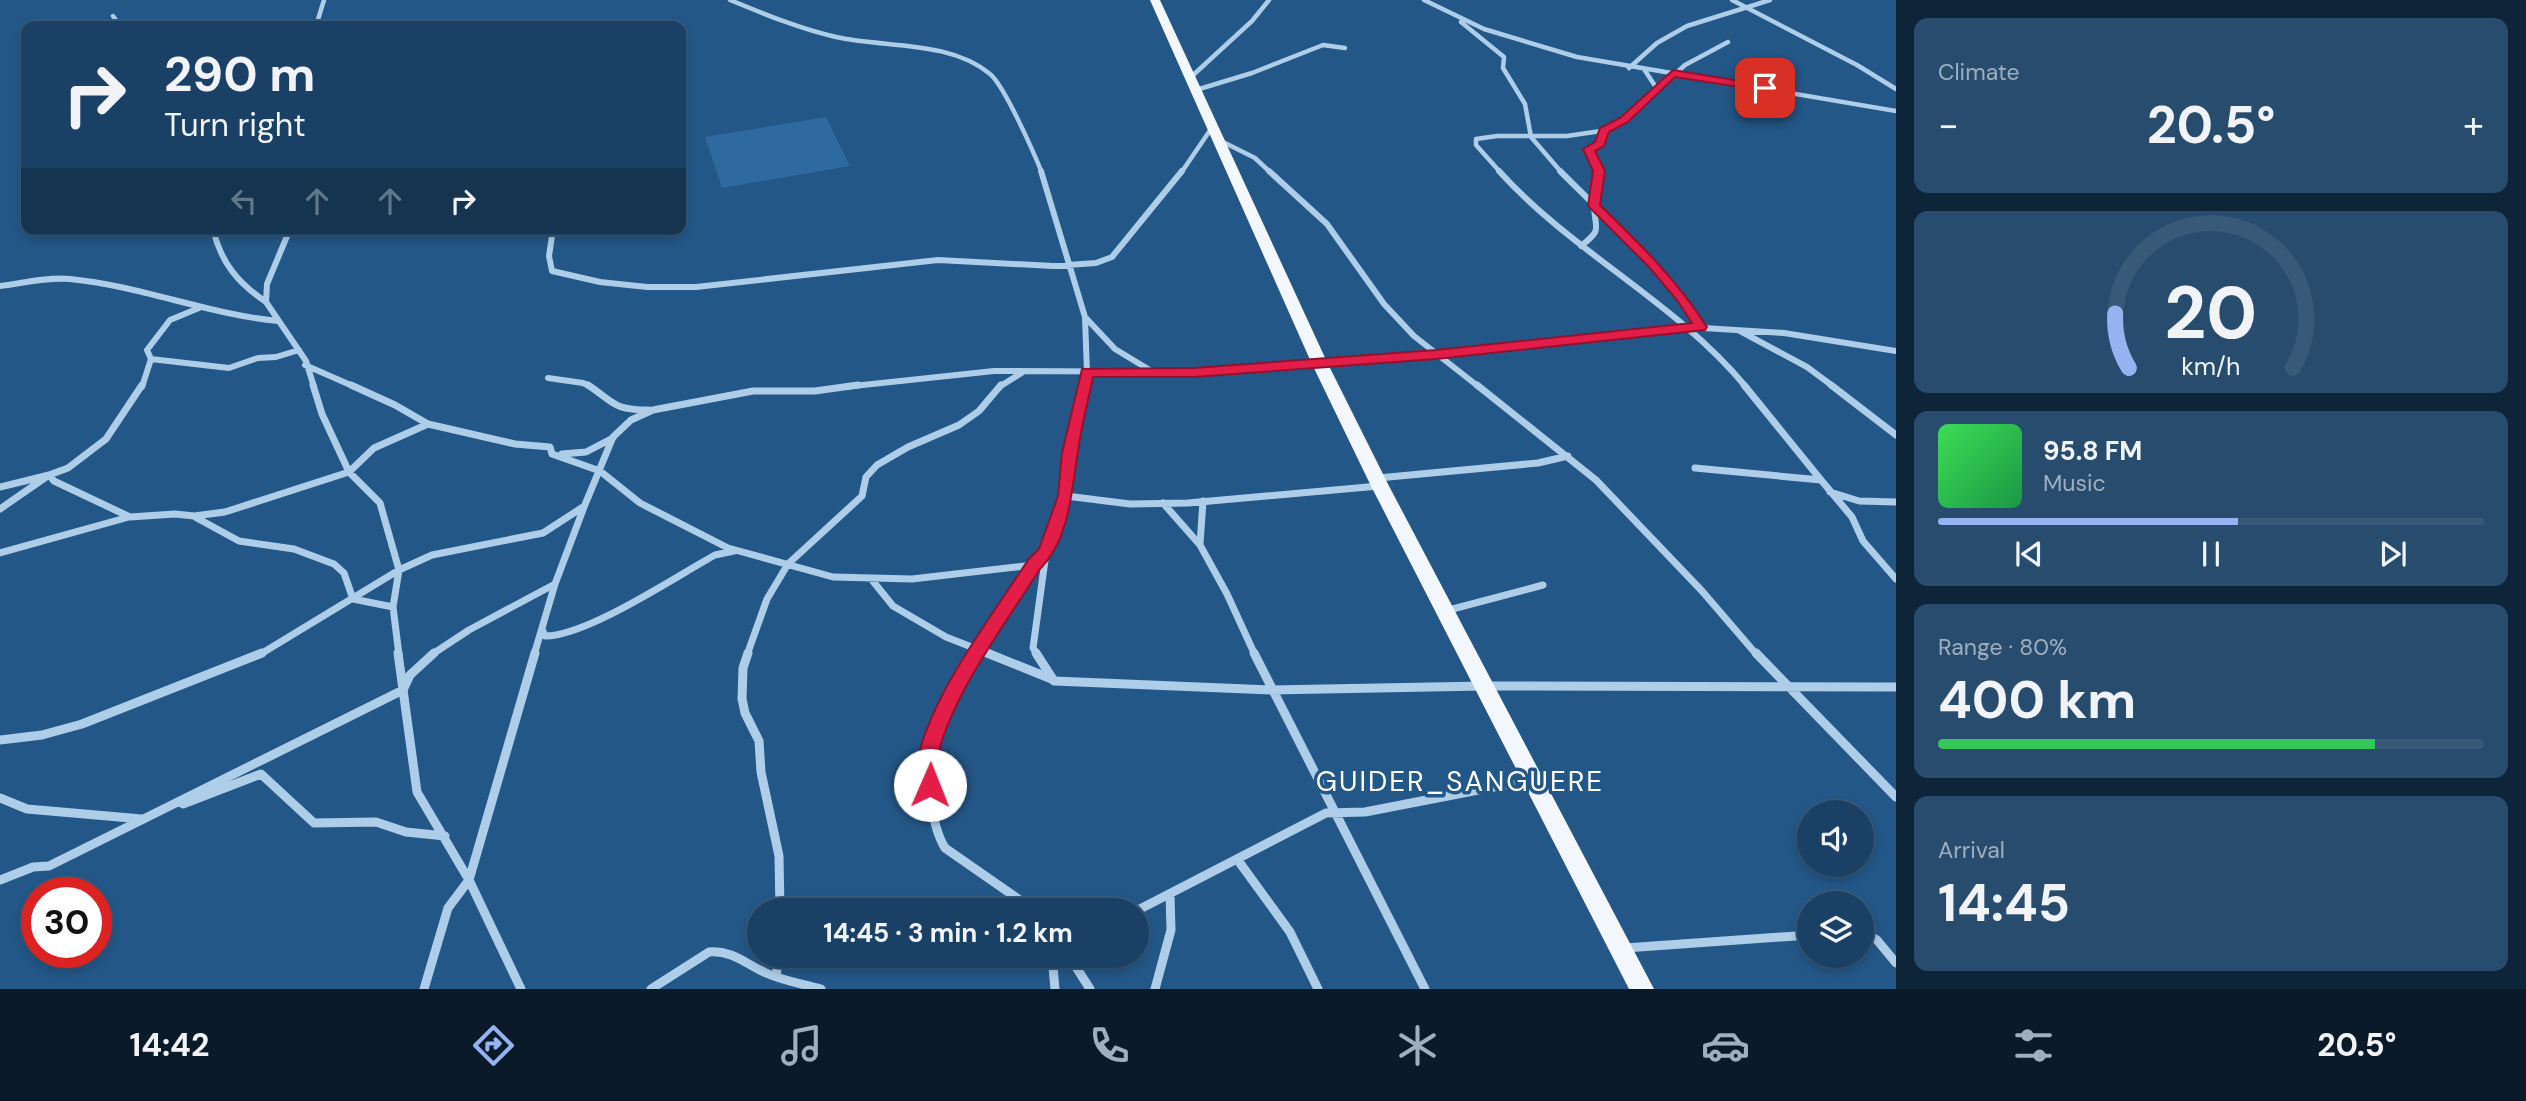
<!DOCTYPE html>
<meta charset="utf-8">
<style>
:root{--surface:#1a4165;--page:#274c6e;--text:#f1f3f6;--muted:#9fafbf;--line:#385a79;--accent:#95b2f1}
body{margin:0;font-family:"DM Sans",sans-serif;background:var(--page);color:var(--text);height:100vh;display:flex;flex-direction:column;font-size:26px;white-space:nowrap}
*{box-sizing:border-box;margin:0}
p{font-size:23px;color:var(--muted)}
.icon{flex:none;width:38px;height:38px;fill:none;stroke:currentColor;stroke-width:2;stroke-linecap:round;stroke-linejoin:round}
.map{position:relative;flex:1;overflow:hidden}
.panel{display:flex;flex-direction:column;gap:18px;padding:18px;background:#0e2438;width:630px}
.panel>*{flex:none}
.banner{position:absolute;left:21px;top:21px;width:665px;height:214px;border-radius:14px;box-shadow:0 4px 10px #0003,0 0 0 2px var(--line);background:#1a4165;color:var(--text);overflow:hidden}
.fabs{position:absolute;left:1797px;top:800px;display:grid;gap:14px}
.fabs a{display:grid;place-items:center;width:77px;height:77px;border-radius:50%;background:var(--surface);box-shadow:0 4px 10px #0003,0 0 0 2px var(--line);font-size:35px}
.speed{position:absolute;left:21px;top:877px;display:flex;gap:14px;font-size:35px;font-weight:700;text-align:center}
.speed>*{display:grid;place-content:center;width:91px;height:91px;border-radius:50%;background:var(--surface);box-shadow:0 4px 10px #0003,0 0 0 2px var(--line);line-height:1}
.speed .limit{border:10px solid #d22;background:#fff;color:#111}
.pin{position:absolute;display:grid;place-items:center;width:60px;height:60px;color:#fff;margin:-30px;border-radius:14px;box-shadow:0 4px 10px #0006}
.me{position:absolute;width:77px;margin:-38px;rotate:1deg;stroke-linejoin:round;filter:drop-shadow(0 0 5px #0008)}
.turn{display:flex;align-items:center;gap:24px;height:147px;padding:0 28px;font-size:32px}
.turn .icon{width:91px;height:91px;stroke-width:2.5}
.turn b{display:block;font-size:49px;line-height:60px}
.lanes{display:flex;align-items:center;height:66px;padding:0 28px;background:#0003;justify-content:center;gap:35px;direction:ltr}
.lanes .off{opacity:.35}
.big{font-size:52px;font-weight:700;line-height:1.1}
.panel .tile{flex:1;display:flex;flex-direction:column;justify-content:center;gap:10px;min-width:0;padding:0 24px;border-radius:14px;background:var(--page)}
.panel .dial{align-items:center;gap:0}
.dial svg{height:182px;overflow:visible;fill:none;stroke:var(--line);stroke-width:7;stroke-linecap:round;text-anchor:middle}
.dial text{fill:var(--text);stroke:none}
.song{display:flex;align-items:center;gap:21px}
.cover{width:84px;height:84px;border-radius:10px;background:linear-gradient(135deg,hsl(130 70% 55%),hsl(140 70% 35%))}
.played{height:7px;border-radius:4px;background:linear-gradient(90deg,var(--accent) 55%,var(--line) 55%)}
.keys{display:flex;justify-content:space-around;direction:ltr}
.heat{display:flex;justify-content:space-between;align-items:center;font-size:38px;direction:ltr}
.charge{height:10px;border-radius:5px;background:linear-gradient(90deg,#34c759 80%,var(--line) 0)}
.trip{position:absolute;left:747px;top:898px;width:402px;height:70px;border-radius:35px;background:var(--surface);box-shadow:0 4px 10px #0003,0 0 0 2px var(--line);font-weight:700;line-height:70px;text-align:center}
.menu{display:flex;height:112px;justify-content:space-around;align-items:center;background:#0a1a28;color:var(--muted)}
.menu .icon{width:49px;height:49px}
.menu .current{color:var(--accent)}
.menu b{font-size:32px;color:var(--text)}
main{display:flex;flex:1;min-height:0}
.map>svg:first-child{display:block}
</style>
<main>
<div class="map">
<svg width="1896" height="989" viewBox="0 0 1896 989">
<rect width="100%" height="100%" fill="#235787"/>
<path fill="#2e699f" d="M826,117L850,166L722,188L705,137Z"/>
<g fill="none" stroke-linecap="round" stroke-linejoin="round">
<path stroke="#aecde9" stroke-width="4.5" d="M730,0C764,14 800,29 836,37C885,48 949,40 990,74C1004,85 1034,153 1042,173
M1424,0L1484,29L1577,57L1896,111
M1732,0L1857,65L1896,89
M113,16L120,26
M1461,22L1504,57L1503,68L1525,104L1531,137L1562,173
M316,26L324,0
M1629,68L1657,43L1687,26L1770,0
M1644,69L1657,89
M1191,77L1252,21L1269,0
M1196,90L1252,73L1323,45L1345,48
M1221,141L1255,158L1271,173
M1181,173L1213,126
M1501,173L1476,145V139L1497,136H1567L1601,131L1631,115L1685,65L1728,42
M1599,173L1589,149L1603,139L1604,130"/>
<path stroke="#aecde9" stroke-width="6" d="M1041,171L1085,317L1087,373L1084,387
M1269,171L1327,224L1384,304L1414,336L1479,387
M1499,171C1573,253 1676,302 1746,387
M1560,171L1654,264L1682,298L1701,327
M213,229C221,263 238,283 266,302
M290,229L267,284L266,302L306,361L314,387
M553,229L549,256L552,271L600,282L647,287H696L938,260L1053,266L1096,263L1112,257L1182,171
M1581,246C1603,229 1595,230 1594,206C1594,195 1597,182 1599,171
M0,286C23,283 47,277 70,279C141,286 207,314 278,321
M1085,317L1115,349L1153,372
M1740,331L1807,367L1834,387
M151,359L229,368L258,358L276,357L299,350
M305,365L355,387
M548,378L583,383L591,387
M142,387L151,359L147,350L170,320L199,308
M844,387L994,371L1194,372L1436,355L1687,327L1784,333L1896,351
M999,387L1023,372"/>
<path stroke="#aecde9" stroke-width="7" d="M313,385L322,414L349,472L380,503L399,570L393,607L399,655
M351,385L395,405L428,424L515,444L550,447L552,454L600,471L640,503L728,548L833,577L912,579L1034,565
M588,385C615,403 613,410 649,410
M1477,385L1596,480L1702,591L1757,655
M1744,385L1821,480
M1831,385L1896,435
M562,454L586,452L613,438
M1695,468L1821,480L1852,517L1863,541L1896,579
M1378,478L1538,463L1568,456
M0,487L49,475L54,481L130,517L175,514L194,516L225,512L349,472L374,448L428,424
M1830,492L1859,501L1896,502
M1066,496L1130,504L1188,503L1379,486
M1163,503L1200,545L1227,594L1255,655
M0,509L49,475L68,468L106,439L142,385
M195,517L239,541L294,549L334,564L344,573L353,599L393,607
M1200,544L1203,501
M0,553L129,517
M872,580L893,606L946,637L992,655
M1445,611L1543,585
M542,629L545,636C587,636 675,577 715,555L734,551
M259,655L399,570L432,555L543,533L583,507
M431,655L469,630L555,584
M534,655L555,584L584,507L613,437L631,420L653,410L753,391H815L858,385
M747,655L767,599L788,564L862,496L866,477L877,465L908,447L959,425L979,411L1001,385
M976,655L1034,565L1045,553
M1038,655L1033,648L1046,553L1066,496L1070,453L1084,385"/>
<path stroke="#aecde9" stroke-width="9" d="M398,653L417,792L469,880L521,989
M748,653L743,668L742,699L745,713L759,741L761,772L779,856L780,910
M978,653C964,675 936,722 931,746C925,773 931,825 945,848L1034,910
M987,653L1054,680
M1036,653L1054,681L1271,690L1484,686L1896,687
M1254,653L1425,989
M1756,653L1896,797
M0,740L42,735L82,724L262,653
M0,798L27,809L142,819
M183,804L261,774L314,823L376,822L406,832L445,836
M1237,859L1290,932L1318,989
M0,880L33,867L49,866L403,690L410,675L434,653
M1138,910L1326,813L1365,812L1504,785L1531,784
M1862,931L1877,940L1896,963
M1625,948L1810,935
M1052,956L1055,989
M1069,956L1090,989
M1075,965L1082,956
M776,976L779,956
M424,989L448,908L469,880L535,653
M651,989L709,952C732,950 746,964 766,973C784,981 803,984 821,989
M1155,989L1171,930L1170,894"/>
<path fill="#f2f7fe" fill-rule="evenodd" d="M1150,0H1160L1327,362L1389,486L1654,989H1629L1371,486L1311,362Z"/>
</g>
<path fill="#e11d48" stroke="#92132f" stroke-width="2" d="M1673,70L1765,85L1770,88L1765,91L1675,77L1628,122L1609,132L1604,146L1595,151L1605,171L1600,205C1640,244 1677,280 1707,327L1705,330L1436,359L1194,377H1093C1088,402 1081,427 1078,452C1071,492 1070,539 1040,569C1007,621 959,685 941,744C936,759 944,777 937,792L930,794L923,792C918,780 918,756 922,743C941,682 993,614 1028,560L1039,549L1058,496L1062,453L1082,369L1194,368L1436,350L1692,323L1677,300L1649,267L1588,206L1593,171L1583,149L1595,142L1600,128L1620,118Z"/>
<g text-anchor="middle" stroke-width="7" stroke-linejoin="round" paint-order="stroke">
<g font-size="28" letter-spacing="2" fill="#fff" stroke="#235787">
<text x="1460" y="791">GUIDER_SANGUERE</text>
</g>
</g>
</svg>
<div class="fabs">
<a><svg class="icon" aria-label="sound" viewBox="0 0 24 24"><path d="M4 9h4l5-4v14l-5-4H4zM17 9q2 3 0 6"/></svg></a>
<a><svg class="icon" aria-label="layers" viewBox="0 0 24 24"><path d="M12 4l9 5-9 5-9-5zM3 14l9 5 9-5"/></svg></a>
</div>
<div class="speed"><div class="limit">30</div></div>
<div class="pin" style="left:1765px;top:88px;background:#d93025"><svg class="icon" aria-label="arrive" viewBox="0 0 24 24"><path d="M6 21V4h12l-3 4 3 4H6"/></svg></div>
<svg class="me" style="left:930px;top:785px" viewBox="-20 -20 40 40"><circle r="19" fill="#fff"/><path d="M0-13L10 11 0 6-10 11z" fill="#e11d48"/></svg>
<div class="trip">14:45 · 3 min · 1.2 km</div>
<div class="banner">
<div class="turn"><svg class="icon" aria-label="right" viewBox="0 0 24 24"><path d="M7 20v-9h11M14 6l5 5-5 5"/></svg><div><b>290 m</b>Turn right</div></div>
<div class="lanes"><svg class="icon off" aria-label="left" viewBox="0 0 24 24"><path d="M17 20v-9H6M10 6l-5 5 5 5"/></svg><svg class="icon off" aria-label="ahead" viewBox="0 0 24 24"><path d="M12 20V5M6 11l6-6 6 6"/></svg><svg class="icon off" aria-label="ahead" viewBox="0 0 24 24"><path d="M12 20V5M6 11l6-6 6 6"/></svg><svg class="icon" aria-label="right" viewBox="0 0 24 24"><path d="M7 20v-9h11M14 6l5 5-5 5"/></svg></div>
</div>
</div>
<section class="panel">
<div class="tile"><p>Climate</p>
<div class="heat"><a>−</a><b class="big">20.5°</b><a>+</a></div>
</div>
<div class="tile dial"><svg viewBox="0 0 100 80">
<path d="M14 69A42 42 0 1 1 86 69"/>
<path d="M14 69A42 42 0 0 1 8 45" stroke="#95b2f1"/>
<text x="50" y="56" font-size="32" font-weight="700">20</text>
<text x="50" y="72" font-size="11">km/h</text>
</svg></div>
<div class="tile">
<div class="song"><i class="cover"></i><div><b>95.8 FM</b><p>Music</p></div></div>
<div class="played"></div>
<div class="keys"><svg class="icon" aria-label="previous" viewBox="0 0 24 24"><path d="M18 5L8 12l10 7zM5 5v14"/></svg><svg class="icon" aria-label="pause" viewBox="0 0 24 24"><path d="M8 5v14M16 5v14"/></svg><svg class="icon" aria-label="next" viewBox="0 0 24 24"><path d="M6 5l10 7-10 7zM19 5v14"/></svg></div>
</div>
<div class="tile"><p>Range · 80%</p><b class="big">400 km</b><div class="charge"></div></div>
<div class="tile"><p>Arrival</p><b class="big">14:45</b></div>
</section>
</main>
<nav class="menu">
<b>14:42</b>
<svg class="icon current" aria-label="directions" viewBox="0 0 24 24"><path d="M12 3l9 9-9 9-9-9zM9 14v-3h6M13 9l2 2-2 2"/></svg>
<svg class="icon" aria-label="music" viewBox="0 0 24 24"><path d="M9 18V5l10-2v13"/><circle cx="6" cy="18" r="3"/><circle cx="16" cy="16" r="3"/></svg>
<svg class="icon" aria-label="phone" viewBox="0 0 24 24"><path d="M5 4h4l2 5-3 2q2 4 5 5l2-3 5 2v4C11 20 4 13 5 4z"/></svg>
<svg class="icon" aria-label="climate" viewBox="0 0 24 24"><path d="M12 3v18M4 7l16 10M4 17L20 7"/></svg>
<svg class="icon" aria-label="car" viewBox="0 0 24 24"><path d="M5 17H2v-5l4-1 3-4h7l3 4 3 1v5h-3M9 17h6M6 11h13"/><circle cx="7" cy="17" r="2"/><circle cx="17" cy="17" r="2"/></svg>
<svg class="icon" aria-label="filters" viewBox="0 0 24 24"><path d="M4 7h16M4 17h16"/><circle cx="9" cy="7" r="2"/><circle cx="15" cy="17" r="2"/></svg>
<b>20.5°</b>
</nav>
